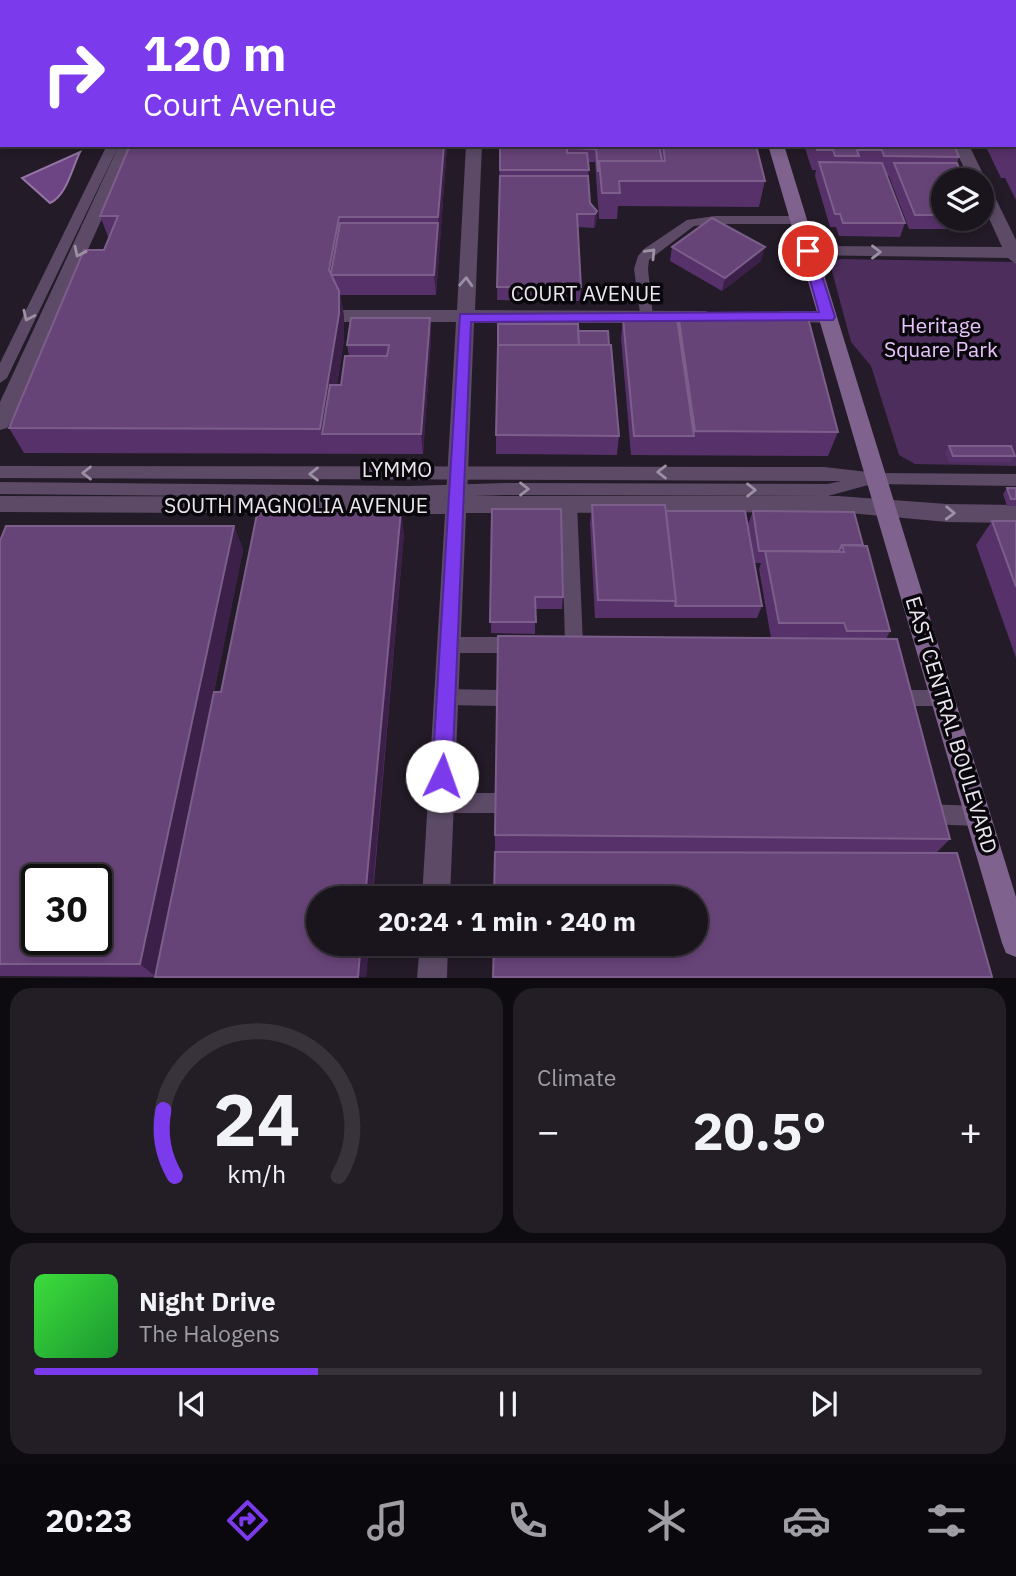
<!DOCTYPE html>
<meta charset="utf-8">
<style>
:root{--surface:#1a141d;--page:#231d26;--text:#f1f3f6;--muted:#9f9ea4;--line:#38333b;--accent:#7c3aed}
body{margin:0;font-family:"IBM Plex Sans",sans-serif;background:var(--page);color:var(--text);height:100vh;display:flex;flex-direction:column;font-size:26px;white-space:nowrap}
*{box-sizing:border-box;margin:0}
p{font-size:23px;color:var(--muted)}
.icon{flex:none;width:38px;height:38px;fill:none;stroke:currentColor;stroke-width:2;stroke-linecap:round;stroke-linejoin:round}
.map{position:relative;height:978px;overflow:hidden}
.side{display:flex;flex-direction:column;gap:10px;padding:10px;background:#0e0b10;flex:1}
.side>*{flex:none}
.hud{position:absolute;left:0px;top:0px;width:1017px;height:147px;box-shadow:0 4px 10px #0003,0 0 0 2px var(--line);background:#7c3aed;color:#fff;overflow:hidden}
.tools{position:absolute;left:931px;top:168px;display:grid;gap:14px}
.tools a{display:grid;place-items:center;width:63px;height:63px;border-radius:50%;background:var(--surface);box-shadow:0 4px 10px #0003,0 0 0 2px var(--line);font-size:35px}
.speed{position:absolute;left:21px;top:864px;display:flex;gap:14px;font-size:35px;font-weight:700;text-align:center}
.speed>*{display:grid;place-content:center;width:91px;height:91px;border-radius:50%;background:var(--surface);box-shadow:0 4px 10px #0003,0 0 0 2px var(--line);line-height:1}
.speed .limit{border:4px solid #111;border-radius:10px;background:#fff;color:#111}
.pin{position:absolute;display:grid;place-items:center;width:60px;height:60px;color:#fff;margin:-30px;border:4px solid #fff;border-radius:50%;box-shadow:0 2px 7px #0007}
.me{position:absolute;width:77px;margin:-38px;rotate:3deg;stroke-linejoin:round;filter:drop-shadow(0 0 5px #0008)}
.turn{display:flex;align-items:center;gap:24px;height:147px;padding:0 28px;font-size:32px}
.turn .icon{width:91px;height:91px;stroke-width:2.5}
.turn b{display:block;font-size:49px;line-height:60px}
.big{font-size:52px;font-weight:700;line-height:1.1}
.side .tile{flex:1;display:flex;flex-direction:column;justify-content:center;gap:10px;min-width:0;padding:0 24px;border-radius:21px;background:var(--page)}
.side .dial{align-items:center;gap:0}
.dial svg{height:182px;overflow:visible;fill:none;stroke:var(--line);stroke-width:7;stroke-linecap:round;text-anchor:middle}
.dial text{fill:var(--text);stroke:none}
.song{display:flex;align-items:center;gap:21px}
.cover{width:84px;height:84px;border-radius:10px;background:linear-gradient(135deg,hsl(120 70% 55%),hsl(130 70% 35%))}
.played{height:7px;border-radius:4px;background:linear-gradient(90deg,var(--accent) 30%,var(--line) 30%)}
.keys{display:flex;justify-content:space-around;direction:ltr}
.heat{display:flex;justify-content:space-between;align-items:center;font-size:38px;direction:ltr}
.side .tiles{flex:1;display:grid;gap:10px;grid-template-columns:1fr 1fr}
.tile:last-child{grid-column:span 2}
.trip{position:absolute;left:306px;top:886px;width:402px;height:70px;border-radius:35px;background:var(--surface);box-shadow:0 4px 10px #0003,0 0 0 2px var(--line);font-weight:700;line-height:70px;text-align:center}
.dock{display:flex;height:112px;justify-content:space-around;align-items:center;background:#0a080c;color:var(--muted)}
.dock .icon{width:49px;height:49px}
.dock .selected{color:var(--accent)}
.dock b{font-size:32px;color:var(--text)}
.map>svg:first-child{display:block}
</style>
<div class="map">
<svg width="1016" height="978" viewBox="0 0 1016 978">
<rect width="100%" height="100%" fill="#231b27"/>
<path fill="#4c2d5c" d="M840,259L1016,262V466L915,464L899,455L871,366L851,342L830,264Z"/>
<path fill="#6e4584" stroke="#9475a4" stroke-width="2" d="M80,152C72,168 67,195 50,203L22,178Z"/>
<g fill="none" stroke-linecap="round" stroke-linejoin="round">
<path fill="#5c4a66" fill-rule="evenodd" d="M0,107H2V113H0Z
M107,145H119L7,378L0,383V363Z
M715,216H799L805,220L799,224H715L694,226L649,260L648,269L653,317L651,320H641L634,269L638,256L644,249L687,220Z
M0,466L824,467L877,473L1016,474V486L872,484L828,496L505,495L410,498L0,494V482L410,486L505,483L828,484L841,481L0,478Z
M569,497L575,499L577,503L583,644L580,650L574,652L568,650L565,644L561,503L563,499Z
M448,637H520L526,639L529,645L526,651L520,653H448L442,651L439,645L442,639Z
M446,689L498,690L504,692L507,698L504,704L498,706L446,705L440,703L437,697L440,691Z
M893,690H942L948,692L951,698L948,704L942,706H893L887,704L884,698L887,692Z
M441,793H496L503,796L506,803L503,810L496,813H441L434,810L431,803L434,796Z
M924,804L978,806L985,809L988,816L985,823L978,826L924,824L917,821L914,814L917,807Z"/>
<path fill="#5c4a66" fill-rule="evenodd" d="M178,0H190V2H178Z
M475,0H487V2H475Z
M119,145H135L10,423L7,428L0,430V402Z
M466,145H482L475,310L706,311L715,317L706,323H474L467,496H838L947,504L1016,505V523L947,522L838,512L466,513L450,898H422L445,514L0,512V496L446,497L456,322H344L335,316L344,310H457Z
M953,145H969L986,180L984,183L990,187L1016,240V264L1008,258L802,255L799,251L808,246L1002,247L982,203V180H970Z
M780,311H828L837,317L828,323L774,321L771,317Z
M420,943H448L447,978H417Z"/>
<path fill="#7f628e" fill-rule="evenodd" d="M726,0H738L739,2H726Z
M768,145H784L1016,897V957L1006,953L1002,943Z"/>
<path fill="#9975ae" fill-rule="evenodd" d="M0,93H2V101H0Z"/>
</g>
<path fill="#57316a" d="M0,0H149L148,2H2V80H0Z
M337,0H450V2H338Z
M773,0H946L947,2H774Z
M993,0H1016V69L1015,68V2H992Z
M1015,73H1016V200L1005,178H1001L985,145H1015Z
M447,145L436,295H340L344,316V340L337,385H341L349,356L347,345L430,318L431,338L423,454L24,453L9,428L104,250L109,239L100,216Z
M500,145H756L765,181L759,207L618,206L617,219H599L595,162H588L590,203L597,211L596,224L594,228L578,227L581,287L580,301L497,300Z
M804,145H954L959,157L957,163L943,180V219H979L974,229H909L889,176H887L905,223L900,237L839,236L836,227H830L815,176L816,170H812Z
M672,247L761,261L722,291L670,261Z
M678,313L838,432L828,456L631,455L621,338L623,318H677Z
M578,331L619,436L617,455L496,454V435Z
M949,446L1015,456L1010,462H949L945,453Z
M1007,488H1016V506H1007L1003,494Z
M592,505L666,511L762,606L757,618H595L590,523Z
M492,509L563,597L562,609H535V634L491,633Z
M753,511L863,545L890,631L886,639L950,839L936,853L495,851V835L771,638L759,569L761,563H755L748,524Z
M992,521H1016V658L976,545Z
M234,526L243,550L214,692H221L404,533L366,977H155L0,976V541Z"/>
<path fill="#3c2049" d="M130,0H149L148,2H129Z
M444,145H447L440,243L438,217Z
M597,211L596,224L594,228L595,214Z
M339,217L343,243L330,275L329,270Z
M438,223L440,243L436,295L434,275Z
M765,247L761,261L722,291L725,278Z
M339,291L344,316V340L329,434H322L320,429Z
M430,318L431,338L423,454L421,434Z
M401,510L404,533L372,898H365Z
M234,526L243,550L156,977L140,964Z
M361,943H368L366,977H358Z"/>
<path fill="#674478" stroke="#7c5e8b" stroke-width="2" fill-rule="evenodd" d="M0,0H130L129,2H2V55H0Z
M195,0L320,1L319,2H195Z
M504,0H559V2H504Z
M575,0H707V2H575Z
M787,0H946L947,2H787Z
M993,0H1016V37L1015,35V2H994Z
M1015,73H1016V120L1015,118Z
M130,145H444L438,217H339L329,270L339,291V314L320,429L9,428L84,250H104L118,216H100Z
M500,145H567V153H587L589,170H500Z
M567,145H659L662,161H599L598,172L596,149L567,148Z
M663,145H756L765,181H619L620,193H602L599,161H665Z
M816,145H954L959,157L884,156L882,150H857L859,156H835L833,150H817Z
M819,162L882,163L905,223H843L840,214H835Z
M894,163H957L964,180H943V215H915Z
M500,176H588L590,203L597,211L595,214H577L581,287H497Z
M712,218L765,247L725,278L672,247Z
M340,223H438L434,275H332L331,273Z
M678,313L807,314L838,432L695,431Z
M351,318H430L421,434H322L330,385H341L345,356H387L389,345H347Z
M623,318H677L694,436H634Z
M498,324H578L579,345H498Z
M578,331H608L609,345H579Z
M498,345H611L619,436L496,435Z
M949,446H1011L1015,456H953Z
M1007,488H1016V499H1011Z
M592,505H665L676,601L598,600Z
M258,509L401,510L365,898H318V943H361L358,977H155L214,692H221Z
M492,509H561L563,597H535L536,622H490Z
M666,511H745L762,606H675L676,601Z
M753,511L854,512L863,545H842L839,551H759Z
M992,521H1016V587Z
M6,526H234L140,964H0V541ZM37,880H96V940H37Z
M842,545L867,546L890,631H847L844,623H779L765,551L844,552Z
M498,636L897,639L950,839L495,835Z
M495,852L957,853L992,977H493L494,943H696V898H494Z"/>
<defs><path id="oneway-chevron" d="M-2-3.5L2.5 0L-2 3.5" fill="none" stroke-width="1.6" stroke-linecap="round" stroke-linejoin="round" transform="scale(1.75)"/></defs>
<g stroke="#9c90a3">
<use href="#oneway-chevron" transform="translate(79 252) rotate(116)"/>
<use href="#oneway-chevron" transform="translate(876 252)"/>
<use href="#oneway-chevron" transform="translate(651 253) rotate(-46)"/>
<use href="#oneway-chevron" transform="translate(466 282) rotate(-87)"/>
<use href="#oneway-chevron" transform="translate(28 316) rotate(115)"/>
<use href="#oneway-chevron" transform="translate(662 472) rotate(-180)"/>
<use href="#oneway-chevron" transform="translate(87 473) rotate(-180)"/>
<use href="#oneway-chevron" transform="translate(314 474) rotate(-180)"/>
<use href="#oneway-chevron" transform="translate(524 489)"/>
<use href="#oneway-chevron" transform="translate(751 490)"/>
<use href="#oneway-chevron" transform="translate(950 513) rotate(2)"/>
</g>
<path fill="#7c3aed" stroke="#51269a" stroke-width="2" d="M808,247L814,251L835,317L833,320L471,322L452,776L449,783L442,786L435,783L432,776L460,314L819,312L802,251Z"/>
<g text-anchor="middle" stroke-width="7" stroke-linejoin="round" paint-order="stroke">
<g font-size="21" fill="#ebe6ee" stroke="#0a070c">
<text x="586" y="301">COURT AVENUE</text>
<text x="397" y="477">LYMMO</text>
<text x="296" y="513">SOUTH MAGNOLIA AVENUE</text>
<text transform="translate(951 725) rotate(73)" y="7">EAST CENTRAL BOULEVARD</text>
</g>
<g font-size="21" fill="#e7c4fb" stroke="#0a070c">
<text x="941" y="333">Heritage<tspan x="941" dy="24">Square Park</tspan></text>
</g>
</g>
</svg>
<div class="tools">
<a><svg class="icon" aria-label="layers" viewBox="0 0 24 24"><path d="M12 4l9 5-9 5-9-5zM3 14l9 5 9-5"/></svg></a>
</div>
<div class="speed"><div class="limit">30</div></div>
<div class="pin" style="left:808px;top:251px;background:#d93025"><svg class="icon" aria-label="arrive" viewBox="0 0 24 24"><path d="M6 21V4h12l-3 4 3 4H6"/></svg></div>
<svg class="me" style="left:442px;top:776px" viewBox="-20 -20 40 40"><circle r="19" fill="#fff"/><path d="M0-13L10 11 0 6-10 11z" fill="#7c3aed"/></svg>
<div class="trip">20:24 · 1 min · 240 m</div>
<div class="hud">
<div class="turn"><svg class="icon" aria-label="right" viewBox="0 0 24 24"><path d="M7 20v-9h11M14 6l5 5-5 5"/></svg><div><b>120 m</b>Court Avenue</div></div>
</div>
</div>
<section class="side">
<div class="tiles">
<div class="tile dial"><svg viewBox="0 0 100 80">
<path d="M14 69A42 42 0 1 1 86 69"/>
<path d="M14 69A42 42 0 0 1 9 40" stroke="#7c3aed"/>
<text x="50" y="56" font-size="32" font-weight="700">24</text>
<text x="50" y="72" font-size="11">km/h</text>
</svg></div>
<div class="tile"><p>Climate</p>
<div class="heat"><a>−</a><b class="big">20.5°</b><a>+</a></div>
</div>
<div class="tile">
<div class="song"><i class="cover"></i><div><b>Night Drive</b><p>The Halogens</p></div></div>
<div class="played"></div>
<div class="keys"><svg class="icon" aria-label="previous" viewBox="0 0 24 24"><path d="M18 5L8 12l10 7zM5 5v14"/></svg><svg class="icon" aria-label="pause" viewBox="0 0 24 24"><path d="M8 5v14M16 5v14"/></svg><svg class="icon" aria-label="next" viewBox="0 0 24 24"><path d="M6 5l10 7-10 7zM19 5v14"/></svg></div>
</div>
</div>
</section>
<nav class="dock">
<b>20:23</b>
<svg class="icon selected" aria-label="directions" viewBox="0 0 24 24"><path d="M12 3l9 9-9 9-9-9zM9 14v-3h6M13 9l2 2-2 2"/></svg>
<svg class="icon" aria-label="music" viewBox="0 0 24 24"><path d="M9 18V5l10-2v13"/><circle cx="6" cy="18" r="3"/><circle cx="16" cy="16" r="3"/></svg>
<svg class="icon" aria-label="phone" viewBox="0 0 24 24"><path d="M5 4h4l2 5-3 2q2 4 5 5l2-3 5 2v4C11 20 4 13 5 4z"/></svg>
<svg class="icon" aria-label="climate" viewBox="0 0 24 24"><path d="M12 3v18M4 7l16 10M4 17L20 7"/></svg>
<svg class="icon" aria-label="car" viewBox="0 0 24 24"><path d="M5 17H2v-5l4-1 3-4h7l3 4 3 1v5h-3M9 17h6M6 11h13"/><circle cx="7" cy="17" r="2"/><circle cx="17" cy="17" r="2"/></svg>
<svg class="icon" aria-label="filters" viewBox="0 0 24 24"><path d="M4 7h16M4 17h16"/><circle cx="9" cy="7" r="2"/><circle cx="15" cy="17" r="2"/></svg>
</nav>
